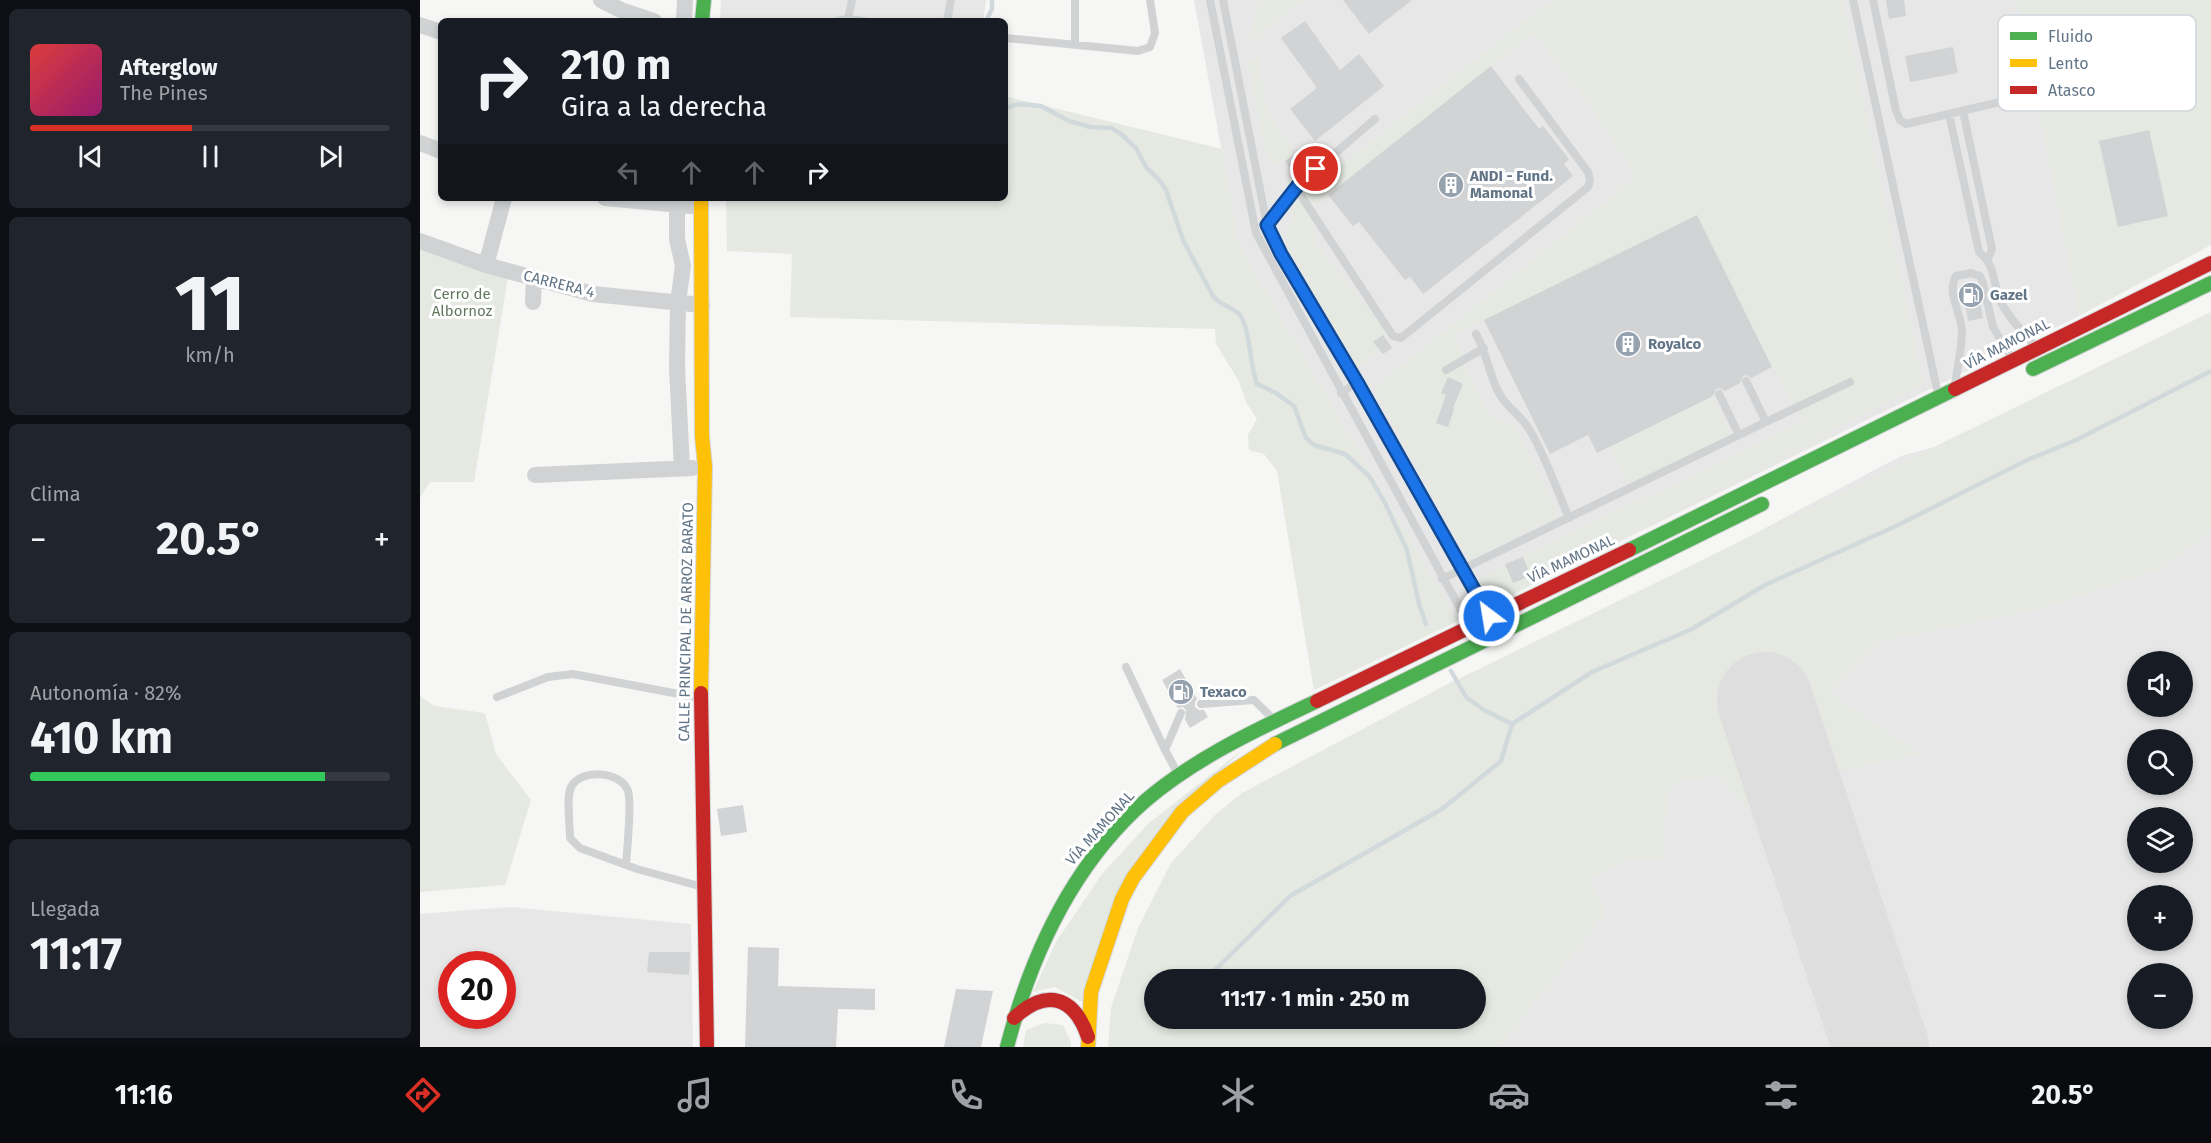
<!DOCTYPE html>
<html lang="es">
<meta charset="utf-8">
<style>
:root{--surface:#171b24;--page:#20242c;--text:#f1f3f6;--muted:#9ea1a6;--line:#363941;--accent:#d93025}
body{margin:0;font-family:"Fira Sans",sans-serif;background:var(--page);color:var(--text);height:100vh;display:flex;flex-direction:column;font-size:22px;white-space:nowrap}
*{box-sizing:border-box;margin:0}
p{font-size:20px;color:var(--muted)}
.icon{flex:none;width:33px;height:33px;fill:none;stroke:currentColor;stroke-width:2;stroke-linecap:round;stroke-linejoin:round}
.map{position:relative;flex:1;overflow:hidden}
.sheet{display:flex;flex-direction:column;gap:9px;padding:9px;background:#0d0f14;width:420px}
.sheet>*{flex:none}
.top-card{position:absolute;left:18px;top:18px;width:570px;height:183px;border-radius:9px;box-shadow:0 3px 9px #0003;background:#171b24;color:var(--text);overflow:hidden}
.tools{position:absolute;left:1707px;top:651px;display:grid;gap:12px}
.tools a{display:grid;place-items:center;width:66px;height:66px;border-radius:50%;background:var(--surface);box-shadow:0 3px 9px #0003;font-size:30px}
.speed{position:absolute;left:18px;top:951px;display:flex;gap:12px;font-size:30px;font-weight:700;text-align:center}
.speed>*{display:grid;place-content:center;width:78px;height:78px;border-radius:50%;background:var(--surface);box-shadow:0 3px 9px #0003;line-height:1}
.speed .limit{border:9px solid #d22;background:#fff;color:#111}
.pin{position:absolute;display:grid;place-items:center;width:51px;height:51px;color:#fff;margin:-26px;border:3px solid #fff;border-radius:50%;box-shadow:0 2px 6px #0007}
.me{position:absolute;width:66px;margin:-33px;rotate:329deg;stroke-linejoin:round;filter:drop-shadow(0 0 4px #0008)}
.turn{display:flex;align-items:center;gap:21px;height:126px;padding:0 24px;font-size:27px}
.turn .icon{width:78px;height:78px;stroke-width:2.5}
.turn b{display:block;font-size:42px;line-height:51px}
.lanes{display:flex;align-items:center;height:57px;padding:0 24px;background:#0003;justify-content:center;gap:30px;direction:ltr}
.lanes .off{opacity:.35}
.big{font-size:45px;font-weight:700;line-height:1.1}
.sheet .card{flex:1;display:flex;flex-direction:column;justify-content:center;gap:9px;min-width:0;padding:0 21px;border-radius:9px;background:var(--page)}
.sheet .dial{align-items:center;gap:0}
.dial b{font-size:78px;line-height:1}
.song{display:flex;align-items:center;gap:18px}
.cover{width:72px;height:72px;border-radius:9px;background:linear-gradient(135deg,hsl(0 70% 55%),hsl(320 70% 35%))}
.played{height:6px;border-radius:3px;background:linear-gradient(90deg,var(--accent) 45%,var(--line) 45%)}
.keys{display:flex;justify-content:space-around;direction:ltr}
.heat{display:flex;justify-content:space-between;align-items:center;font-size:33px;direction:ltr}
.charge{height:9px;border-radius:4px;background:linear-gradient(90deg,#34c759 82%,var(--line) 0)}
.trip{position:absolute;left:724px;top:969px;width:342px;height:60px;border-radius:30px;background:var(--surface);box-shadow:0 3px 9px #0003;font-weight:700;line-height:60px;text-align:center}
.dock{display:flex;height:96px;justify-content:space-around;align-items:center;background:#090b0e;color:var(--muted)}
.dock .icon{width:42px;height:42px}
.dock .selected{color:var(--accent)}
.dock b{font-size:27px;color:var(--text)}
main{display:flex;flex:1;min-height:0}
.map>svg:first-child{display:block}
</style>
<main>
<section class="sheet">
<div class="card">
<div class="song"><i class="cover"></i><div><b>Afterglow</b><p>The Pines</p></div></div>
<div class="played"></div>
<div class="keys"><svg class="icon" aria-label="previous" viewBox="0 0 24 24"><path d="M18 5L8 12l10 7zM5 5v14"/></svg><svg class="icon" aria-label="pause" viewBox="0 0 24 24"><path d="M8 5v14M16 5v14"/></svg><svg class="icon" aria-label="next" viewBox="0 0 24 24"><path d="M6 5l10 7-10 7zM19 5v14"/></svg></div>
</div>
<div class="card dial"><b>11</b><p>km/h</p></div>
<div class="card"><p>Clima</p>
<div class="heat"><a>−</a><b class="big">20.5°</b><a>+</a></div>
</div>
<div class="card"><p>Autonomía · 82%</p><b class="big">410 km</b><div class="charge"></div></div>
<div class="card"><p>Llegada</p><b class="big">11:17</b></div>
</section>
<div class="map">
<svg width="1791" height="1047" viewBox="0 0 1791 1047">
<rect width="100%" height="100%" fill="#f6f6f4"/>
<path fill="#e6e7e6" fill-rule="evenodd" d="M301,0H566L563,21H300Z
M774,0H1597L1659,316L1038,621L819,245Z
M1791,373V1047H702L731,982L1042,689L1481,456ZM1718,662H1762V706H1718ZM1718,740H1762V784H1718ZM1718,818H1762V862H1718ZM1718,896H1762V940H1718ZM1718,974H1762V1018H1718ZM735,980H1056V1018H735Z
M90,907L271,924L273,1047H0V914ZM32,964H82V1016H32Z"/>
<path fill="#e5e9e2" fill-rule="evenodd" d="M843,0H884L829,43L837,5Z
M1134,0H1422L1504,385L1070,606L1059,597L1058,581L1068,573L1384,421L1352,367L1277,215L1064,320L1035,336L1044,361L1070,416L1096,426L1138,516L1049,560L955,391L959,383L1216,177L1167,101L1114,34L891,207L896,243L966,332L954,342L959,352L936,368L861,254L872,212L887,192L1104,21Z
M1597,0H1791V245L1659,316Z
M838,56L847,112L876,154L865,161L852,163L844,148L828,62Z
M585,96L802,149L819,245L1038,621L894,690L857,471L844,454L829,450L828,435L837,419L826,402L819,381L796,344L795,329L370,317L372,254L307,251L306,198H585Z
M0,247L89,271L54,482H10L0,498Z
M1791,312V532L1737,571L1625,608L1460,642L1409,692L1500,754L1401,775L1329,810L1297,775L1251,784L1246,816L1242,861L1200,862L1170,878L1186,913L1079,1047H688L691,1008L718,928L751,863L795,815L822,793L1024,686ZM735,980H1056V1018H735Z
M1294,396L1310,436L1209,485L1190,447Z
M0,696L14,706L65,713L76,754L111,800L85,885L0,892Z
M822,750L737,835L666,1004L635,987L613,992L636,942L682,874L729,823Z
M625,1023L643,1025L651,1042V1047H603L606,1030Z"/>
<g fill="none" stroke-linecap="round" stroke-linejoin="round">
<path stroke="#d1d9dc" stroke-width="4.5" d="M566,21L572,9V0
M585,108L600,104L621,106L649,121L670,127L691,128L701,134L716,148L726,167L740,181L746,190L763,240L793,296C801,306 813,307 820,315C830,328 830,367 837,384L856,393L874,406L886,438L894,445L925,454L949,476L965,503L987,550L999,604L1006,624
M1031,671L1046,697L1064,710L1092,724
M785,980L870,896L1022,809L1081,761L1092,724L1172,672L1272,629L1345,585L1474,527L1605,461L1656,440L1791,371"/>
<path stroke="#dedede" stroke-width="96" d="M1345,700L1461,1047"/>
</g>
<path fill="#d2d3d4" d="M923,0H992L949,34Z
M1466,0H1484L1486,16L1469,19Z
M885,21L920,70L939,54L964,86L895,141L870,109L897,88L861,38Z
M1533,47L1538,73L1490,82L1485,56Z
M1071,66L1119,129L1123,126L1149,159L1144,164L1153,176L1003,294L990,277L985,280L939,222L933,226L908,195Z
M1729,130L1748,216L1698,227L1679,141Z
M876,154L886,170L876,177L865,161Z
M1277,215L1352,367L1331,378L1327,375L1323,376L1320,383L1305,391L1300,388L1296,389L1293,396L1177,453L1168,435L1130,454L1064,320Z
M1557,284L1563,318L1548,321L1542,286Z
M963,335L972,348L963,354L953,342Z
M1028,377L1043,384L1033,408L1034,409L1028,427L1016,423L1026,395L1021,393Z
M1103,557L1111,576L1093,583L1085,564Z
M760,669L777,699L775,702V707L779,710H784L788,717L770,728L765,720L766,710L763,707L758,708L742,680Z
M323,805L327,832L301,836L297,809Z
M328,947L359,948L358,986L455,989V1010L418,1009L416,1047H325Z
M229,952H270L269,975L227,972Z
M536,989L573,991L561,1047H524Z"/>
<g fill="none" stroke-linecap="round" stroke-linejoin="round">
<g stroke="#d2d4d5" stroke-width="16">
<path id="fast" d="M282,21L284,0
M1613,369L1791,283
M1209,550L1535,389
M855,744L1342,504
M587,1047C611,955 652,865 725,801C775,758 838,729 897,701"/>
</g>
<g stroke="#d2d4d5" stroke-width="16">
<path id="slow" d="M281,198L282,436L285,467L281,693
M668,1047L671,992L702,899L713,878L762,812L798,781L855,744"/>
</g>
<g stroke="#d2d4d5" stroke-width="16">
<path id="jam" d="M1535,389L1791,263
M281,693L287,1047
M897,701L1209,550
M594,1018C626,988 654,996 668,1037"/>
</g>
<path stroke="#d1d2d3" stroke-width="8" d="M655,0V45
M790,0L836,233L1049,625
M803,0L847,225L861,254L937,382L1069,616
M1433,0L1518,394
M1453,0L1476,111L1480,120L1486,124L1580,102
M428,19L432,0
M417,21L428,19L444,21
M527,21L531,0
M585,38L718,51L730,47L735,33L730,0
M1543,111L1572,249L1568,259
M1529,114L1559,252C1577,267 1572,283 1581,302C1589,319 1604,333 1616,347
M876,188L973,336L981,338L1168,187L1170,181L1168,172L1099,79
M846,226L879,184L955,119
M1056,334C1068,354 1069,379 1082,398C1090,409 1102,417 1109,429C1125,455 1137,490 1149,518
M1026,370L1064,348
M1535,385C1537,368 1542,349 1542,332C1542,315 1526,292 1536,276L1551,273L1560,276L1563,283L1573,327L1591,357
M921,393L937,382
M1299,394L1319,435
M1346,422L1430,382
M1022,579L1346,422L1326,381
M706,667L745,750L758,774
M77,697L128,677L153,674L280,698
M781,704L834,700L853,719
M745,750L761,713
M206,865C207,850 212,803 208,791C201,771 161,768 151,787C146,798 150,825 150,838L160,848L217,869L283,887"/>
<path stroke="#d1d2d3" stroke-width="16" d="M181,0L201,10L234,21
M264,21L265,0
M0,25L21,32
M0,143L21,151
M185,198L271,206
M261,198L257,214V239L263,266L258,302L257,367L262,468
M0,241L66,265L173,294L282,305
M66,265L84,198
M113,302L114,278
M115,475L272,468"/>
<use href="#fast" stroke="#4caf50" stroke-width="14"/>
<use href="#slow" stroke="#ffc107" stroke-width="14"/>
<use href="#jam" stroke="#c62828" stroke-width="14"/>
</g>
<g fill="none" stroke-linecap="round" stroke-linejoin="round">
<g stroke="#114b97" stroke-width="15">
<path id="route" d="M896,169L879,184L847,225L861,254L937,382L1069,616"/>
</g>
<use href="#route" stroke="#1a73e8" stroke-width="10"/>
</g>
<defs>
<g id="building-disc" transform="scale(1.35)"><circle r="9.5" fill="#96a2ad" stroke="#fff"/><path d="M-4-6H4V6H1V3H-1V6H-4ZM-2.5-4.3h1.7v1.8h-1.7ZM.8-4.3h1.7v1.8H.8ZM-2.5-1h1.7V.8h-1.7ZM.8-1h1.7V.8H.8Z" fill="#fff"/></g>
<g id="fuel-disc" transform="scale(1.35)"><circle r="9.5" fill="#96a2ad" stroke="#fff"/><path d="M-5.5-6h7V0h2V4h1.3V-2.5L3-4.5l.8-.8L6-3V5H2.5V1h-1V6h-7ZM-4.2-4.7v3.2H.2V-4.7Z" fill="#fff"/></g>
</defs>
<g fill-rule="evenodd">
<use href="#building-disc" x="1031" y="185"/>
<use href="#fuel-disc" x="1551" y="295"/>
<use href="#building-disc" x="1208" y="344"/>
<use href="#fuel-disc" x="761" y="692"/>
</g>
<g text-anchor="middle" stroke-width="6" stroke-linejoin="round" paint-order="stroke">
<g font-size="15" font-weight="bold" fill="#627587" stroke="#fff" text-anchor="start">
<text x="1050" y="181">ANDI - Fund.<tspan x="1050" dy="17">Mamonal</tspan></text>
<text x="1570" y="300">Gazel</text>
<text x="1228" y="349">Royalco</text>
<text x="780" y="697">Texaco</text>
</g>
<g font-size="15" fill="#627587" stroke="#fff">
<text transform="translate(139 284) rotate(14)" y="5">CARRERA 4</text>
<text transform="translate(1587 344) rotate(-27)" y="5">VÍA MAMONAL</text>
<text transform="translate(1151 559) rotate(-25)" y="5">VÍA MAMONAL</text>
<text transform="translate(266 622) rotate(-89)" y="5">CALLE PRINCIPAL DE ARROZ BARATO</text>
<text transform="translate(680 828) rotate(-48)" y="5">VÍA MAMONAL</text>
</g>
<g font-size="15" fill="#62785e" stroke="#fff">
<text x="42" y="299">Cerro de<tspan x="42" dy="17">Albornoz</tspan></text>
</g>
</g>
<rect x="1578" y="15" width="198" height="96" rx="9" fill="#fff" stroke="#d0d6db" stroke-width="1.5"/>
<rect x="1590" y="32" width="27" height="8" fill="#4caf50"/>
<rect x="1590" y="59" width="27" height="8" fill="#ffc107"/>
<rect x="1590" y="86" width="27" height="8" fill="#c62828"/>
<g font-size="16" fill="#627587">
<text x="1628" y="42">Fluido</text>
<text x="1628" y="69">Lento</text>
<text x="1628" y="96">Atasco</text>
</g>
</svg>
<div class="tools">
<a><svg class="icon" aria-label="sound" viewBox="0 0 24 24"><path d="M4 9h4l5-4v14l-5-4H4zM17 9q2 3 0 6"/></svg></a>
<a><svg class="icon" aria-label="search" viewBox="0 0 24 24"><circle cx="10" cy="10" r="6"/><path d="M15 15l6 6"/></svg></a>
<a><svg class="icon" aria-label="layers" viewBox="0 0 24 24"><path d="M12 4l9 5-9 5-9-5zM3 14l9 5 9-5"/></svg></a>
<a>+</a>
<a>−</a>
</div>
<div class="speed"><div class="limit">20</div></div>
<div class="pin" style="left:896px;top:169px;background:#d93025"><svg class="icon" aria-label="arrive" viewBox="0 0 24 24"><path d="M6 21V4h12l-3 4 3 4H6"/></svg></div>
<svg class="me" style="left:1069px;top:616px" viewBox="-20 -20 40 40"><circle r="17" fill="#1a73e8" stroke="#fff" stroke-width="3"/><path d="M0-11L8 9 0 5-8 9z" fill="#fff"/></svg>
<div class="trip">11:17 · 1 min · 250 m</div>
<div class="top-card">
<div class="turn"><svg class="icon" aria-label="right" viewBox="0 0 24 24"><path d="M7 20v-9h11M14 6l5 5-5 5"/></svg><div><b>210 m</b>Gira a la derecha</div></div>
<div class="lanes"><svg class="icon off" aria-label="left" viewBox="0 0 24 24"><path d="M17 20v-9H6M10 6l-5 5 5 5"/></svg><svg class="icon off" aria-label="ahead" viewBox="0 0 24 24"><path d="M12 20V5M6 11l6-6 6 6"/></svg><svg class="icon off" aria-label="ahead" viewBox="0 0 24 24"><path d="M12 20V5M6 11l6-6 6 6"/></svg><svg class="icon" aria-label="right" viewBox="0 0 24 24"><path d="M7 20v-9h11M14 6l5 5-5 5"/></svg></div>
</div>
</div>
</main>
<nav class="dock">
<b>11:16</b>
<svg class="icon selected" aria-label="directions" viewBox="0 0 24 24"><path d="M12 3l9 9-9 9-9-9zM9 14v-3h6M13 9l2 2-2 2"/></svg>
<svg class="icon" aria-label="music" viewBox="0 0 24 24"><path d="M9 18V5l10-2v13"/><circle cx="6" cy="18" r="3"/><circle cx="16" cy="16" r="3"/></svg>
<svg class="icon" aria-label="phone" viewBox="0 0 24 24"><path d="M5 4h4l2 5-3 2q2 4 5 5l2-3 5 2v4C11 20 4 13 5 4z"/></svg>
<svg class="icon" aria-label="climate" viewBox="0 0 24 24"><path d="M12 3v18M4 7l16 10M4 17L20 7"/></svg>
<svg class="icon" aria-label="car" viewBox="0 0 24 24"><path d="M5 17H2v-5l4-1 3-4h7l3 4 3 1v5h-3M9 17h6M6 11h13"/><circle cx="7" cy="17" r="2"/><circle cx="17" cy="17" r="2"/></svg>
<svg class="icon" aria-label="filters" viewBox="0 0 24 24"><path d="M4 7h16M4 17h16"/><circle cx="9" cy="7" r="2"/><circle cx="15" cy="17" r="2"/></svg>
<b>20.5°</b>
</nav>
